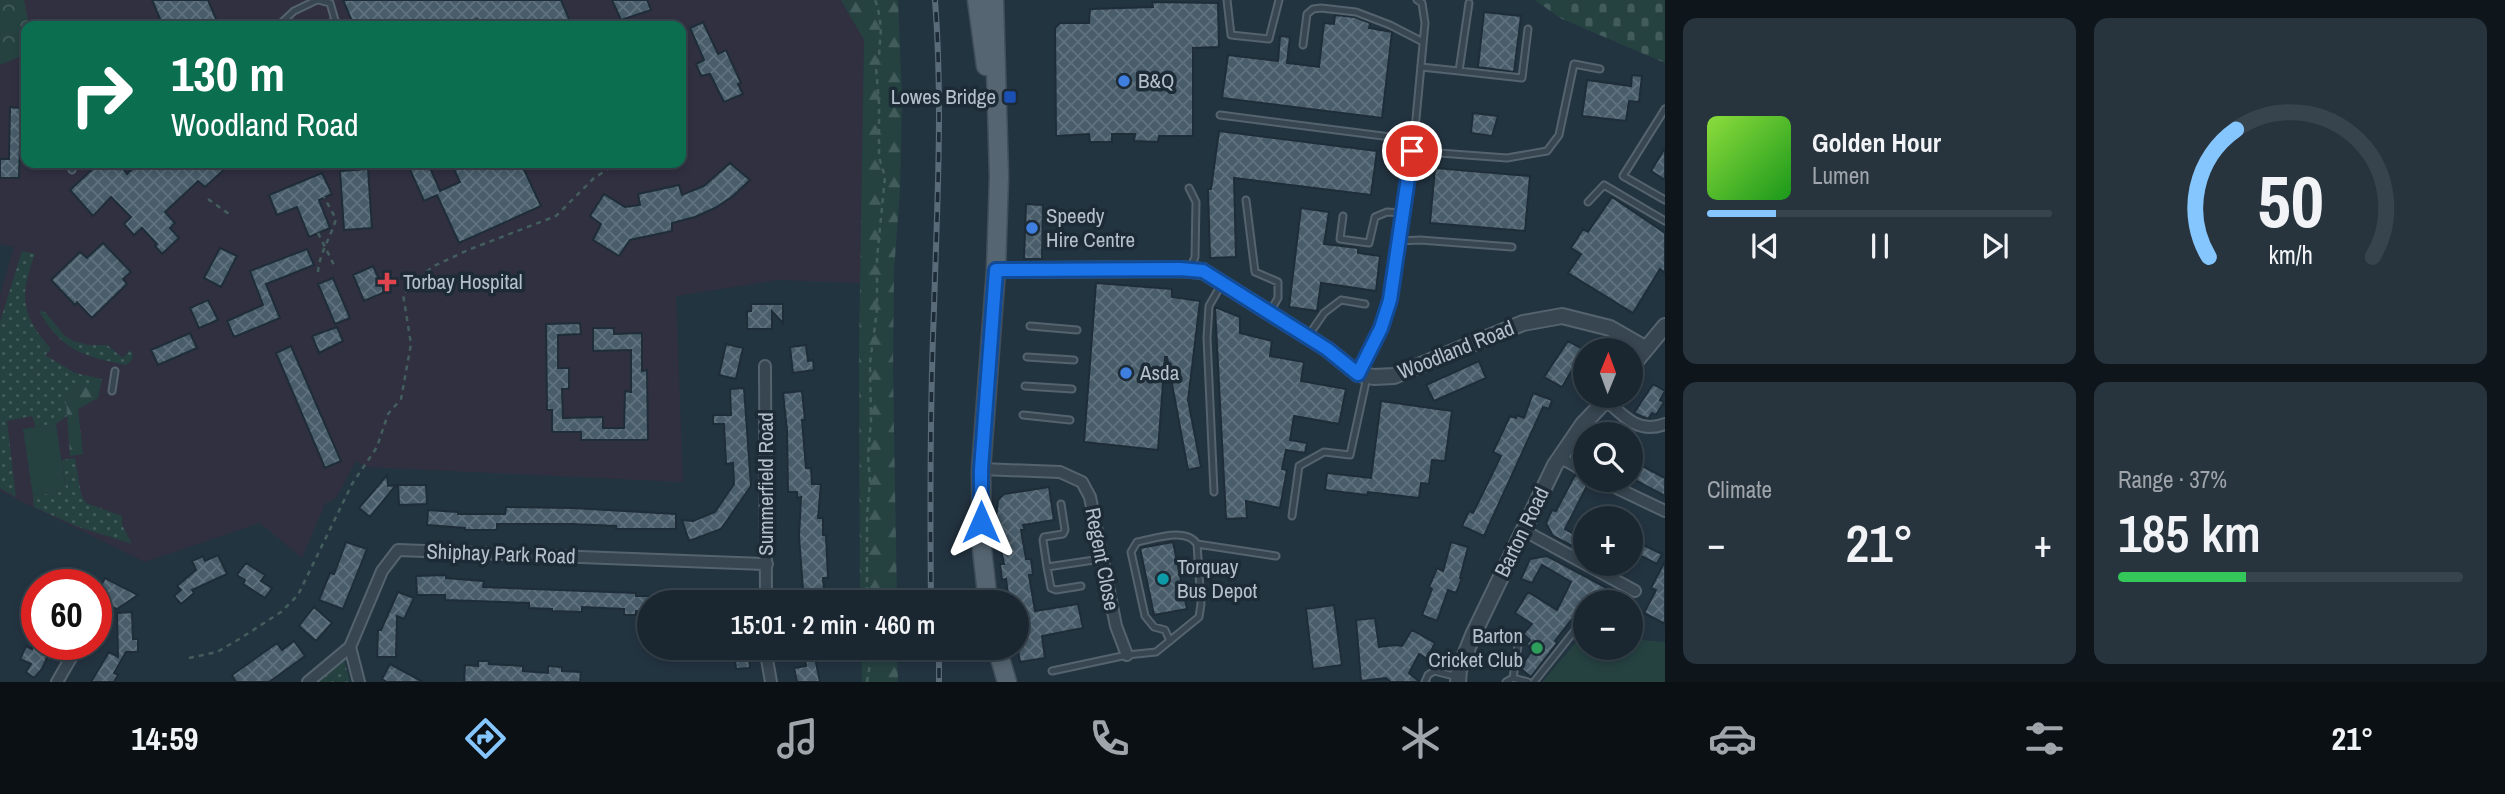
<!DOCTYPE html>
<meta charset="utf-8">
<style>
:root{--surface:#1a2731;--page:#27333d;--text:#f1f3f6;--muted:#9fa5ab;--line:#38444d;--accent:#85c6ff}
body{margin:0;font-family:"Archivo Narrow",sans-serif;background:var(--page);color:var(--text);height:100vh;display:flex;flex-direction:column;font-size:26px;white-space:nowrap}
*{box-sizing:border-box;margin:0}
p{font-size:23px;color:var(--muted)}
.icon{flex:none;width:38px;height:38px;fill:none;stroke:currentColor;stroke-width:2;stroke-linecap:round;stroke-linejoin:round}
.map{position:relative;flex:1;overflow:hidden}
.drawer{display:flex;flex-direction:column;gap:18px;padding:18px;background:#0e151b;width:840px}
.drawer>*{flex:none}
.banner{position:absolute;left:21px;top:21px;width:665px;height:147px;border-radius:14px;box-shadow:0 4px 10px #0003,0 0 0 2px var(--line);background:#0b6e4f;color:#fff;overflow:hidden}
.needle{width:46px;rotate:1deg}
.fabs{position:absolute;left:1573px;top:338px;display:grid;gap:14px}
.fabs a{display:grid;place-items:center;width:70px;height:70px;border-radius:50%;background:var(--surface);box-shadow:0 4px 10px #0003,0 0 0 2px var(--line);font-size:35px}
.speed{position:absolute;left:21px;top:569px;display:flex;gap:14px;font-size:35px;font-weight:700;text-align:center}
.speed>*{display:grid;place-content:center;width:91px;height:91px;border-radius:50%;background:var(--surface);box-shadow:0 4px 10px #0003,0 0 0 2px var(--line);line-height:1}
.speed .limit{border:10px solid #d22;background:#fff;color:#111}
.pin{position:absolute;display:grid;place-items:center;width:60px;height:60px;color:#fff;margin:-30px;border:4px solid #fff;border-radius:50%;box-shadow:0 2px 7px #0007}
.me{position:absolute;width:77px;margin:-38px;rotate:0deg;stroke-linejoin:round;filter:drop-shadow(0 0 5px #0008)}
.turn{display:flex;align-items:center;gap:24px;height:147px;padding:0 35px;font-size:32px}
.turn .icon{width:91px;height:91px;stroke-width:2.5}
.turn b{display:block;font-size:49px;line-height:60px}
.big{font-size:52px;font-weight:600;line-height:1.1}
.drawer .card{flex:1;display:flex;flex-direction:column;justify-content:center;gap:10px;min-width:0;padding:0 24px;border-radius:14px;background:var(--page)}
.drawer .dial{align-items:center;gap:0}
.dial svg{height:182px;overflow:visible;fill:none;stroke:var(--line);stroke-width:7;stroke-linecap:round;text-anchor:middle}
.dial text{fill:var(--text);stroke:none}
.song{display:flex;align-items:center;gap:21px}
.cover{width:84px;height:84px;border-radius:10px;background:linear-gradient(135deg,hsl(90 70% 55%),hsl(120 70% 35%))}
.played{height:7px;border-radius:4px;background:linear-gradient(90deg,var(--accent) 20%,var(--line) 20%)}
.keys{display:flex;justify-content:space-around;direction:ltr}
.heat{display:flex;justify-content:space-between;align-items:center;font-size:38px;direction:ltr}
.charge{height:10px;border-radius:5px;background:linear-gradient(90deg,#34c759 37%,var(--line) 0)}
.drawer .tiles{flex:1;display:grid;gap:18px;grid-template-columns:repeat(2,1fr)}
.trip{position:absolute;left:637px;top:590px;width:392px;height:70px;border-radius:35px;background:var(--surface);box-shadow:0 4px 10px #0003,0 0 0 2px var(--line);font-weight:600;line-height:70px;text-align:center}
.dock{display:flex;height:112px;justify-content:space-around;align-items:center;background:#0a1014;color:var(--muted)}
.dock .icon{width:49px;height:49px}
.dock .selected{color:var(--accent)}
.dock b{font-size:32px;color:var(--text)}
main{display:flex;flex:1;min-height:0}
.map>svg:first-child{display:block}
</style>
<main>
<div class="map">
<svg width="1665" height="682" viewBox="0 0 1665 682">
<defs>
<pattern id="grass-dots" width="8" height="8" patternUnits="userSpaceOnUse" patternTransform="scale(1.75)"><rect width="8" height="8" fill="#254241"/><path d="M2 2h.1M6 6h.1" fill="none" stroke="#425c5b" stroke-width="1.8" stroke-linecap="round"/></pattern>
<pattern id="forest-firs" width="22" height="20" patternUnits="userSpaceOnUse" patternTransform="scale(1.75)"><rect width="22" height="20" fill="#254241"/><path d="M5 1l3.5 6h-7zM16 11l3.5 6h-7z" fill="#425c5b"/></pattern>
<pattern id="cemetery-stones" width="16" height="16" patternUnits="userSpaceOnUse" patternTransform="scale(1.75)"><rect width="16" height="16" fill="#254241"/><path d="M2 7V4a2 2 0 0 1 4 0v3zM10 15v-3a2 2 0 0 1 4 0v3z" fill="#425c5b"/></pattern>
<pattern id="park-crowns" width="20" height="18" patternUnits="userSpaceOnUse" patternTransform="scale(1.75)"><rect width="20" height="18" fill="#254241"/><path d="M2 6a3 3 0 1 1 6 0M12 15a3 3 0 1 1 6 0" fill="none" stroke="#425c5b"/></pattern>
<pattern id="building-cross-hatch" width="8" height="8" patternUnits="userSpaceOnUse" patternTransform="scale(1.75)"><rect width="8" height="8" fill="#485c6a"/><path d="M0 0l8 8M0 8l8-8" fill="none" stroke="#60727e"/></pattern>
</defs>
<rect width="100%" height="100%" fill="#233441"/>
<path fill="#303041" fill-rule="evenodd" d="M0,0H841L864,39L861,283L778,280L676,296L683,482L366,467L356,461L336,498L325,504L302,558L260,523L145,562L0,491V295L14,247L0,244ZM26,26H681V163H26Z"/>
<path fill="url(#grass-dots)" d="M22,251L35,254C19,296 21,315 51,349L45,355L75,373L102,379L80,387L66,401L67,416L56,424L36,427L32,416L7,421L16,497L0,488V322Z
M39,311L45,312L65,336L73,341L88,345H107L123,358L130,350L133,355L132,360L126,365C83,356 62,351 39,311Z
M75,458L81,494L86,503L122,516V525L132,544L76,526L34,507L33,496L66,491L62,460Z
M344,660L350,682H316Z"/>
<path fill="url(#forest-firs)" d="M841,0H898L902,99L900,189L894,271L893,370L897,602H860L859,349L864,40Z
M102,379L98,398L78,409L83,454L70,456L66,401L80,387Z
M861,648H897L898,682H862Z"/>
<path fill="url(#cemetery-stones)" d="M1535,0H1665V63L1560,18Z"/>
<path fill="url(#park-crowns)" d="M0,0H24L29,26H26V54L0,65Z"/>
<path fill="#254241" d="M56,424L66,491L33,496L23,429Z
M1584,633L1585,634L1586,648H1631V639L1665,642V682H1542Z"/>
<path fill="url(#building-cross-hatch)" stroke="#1e2d38" stroke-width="2" d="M152,0H208L219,26H163Z
M343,0H561L572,26H480L477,19L459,26H377L376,22L366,26H354Z
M612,0H647L651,10L621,20Z
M1152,2L1218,3L1219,47L1193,48V136H1159L1158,142L1134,141L1135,134H1112V142H1090L1089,134L1056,136L1055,28L1060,23H1089L1090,9L1153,7Z
M1484,12L1521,16L1514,72L1478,67Z
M1335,15L1355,17L1370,23L1369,28L1392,32L1382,118L1222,98L1228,55L1278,61L1280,36L1290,37L1287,63L1319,67L1324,23L1334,24Z
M703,22L718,54L726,50L741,83L738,84L743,94L724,102L710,74L701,76L696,64L704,60L690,28Z
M1632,75L1642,76L1639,102L1629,101L1626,121L1582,116L1587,80L1631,86Z
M10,107L21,108L19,178H0V159H9Z
M1473,113L1498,116L1492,136L1471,133Z
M1219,131L1377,151L1371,195L1234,178L1236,257L1210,258L1208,189H1211Z
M1665,148V180L1651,171Z
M99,163H119L127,174L139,163H231L205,187L198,181L165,212L175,223L170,228L179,238L162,254L155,246L157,244L142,228L134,235L124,224L131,217L111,197L93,216L70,190Z
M407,163H428L440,191L460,182L451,163H521L541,206L459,243L437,195L424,201Z
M730,163L750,180L733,196L715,208L695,217L672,223V231L630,240L619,256L593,240L601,224L590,216L604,194L625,207L640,205L638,194L679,185L682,195L704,186Z
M1435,168L1530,176L1525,231L1430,223Z
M368,169L372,228L344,230L340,171Z
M322,173L332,194L319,200L330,228L309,237L297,207L277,215L269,195Z
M1612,197L1665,233V273L1660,269L1633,313L1568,273L1581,254L1571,248L1583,229L1588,232Z
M1026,204L1043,205L1042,259H1024Z
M1301,208L1329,212L1324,244L1358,248V253L1380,256L1376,291L1321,283L1317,311L1289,307Z
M103,243L131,272L123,279L127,284L92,318L77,302L75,305L51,280L80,252L87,258Z
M220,248L237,256L221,287L204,278Z
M307,249L314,265L266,284L280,318L234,337L227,321L263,305L250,271Z
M373,266L385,292L364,301L353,275Z
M333,278L350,318L335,324L318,284Z
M1096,283L1172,289V297L1200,301L1188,400L1201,467L1188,470L1167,357H1165L1158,450L1084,442Z
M208,300L218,320L199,328L190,308Z
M751,304H783V323L772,311V329H747V311H751Z
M1215,307L1240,317V333L1272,341L1270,356L1304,362L1301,381L1346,389L1339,424L1294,416L1290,440L1307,443L1305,453L1286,450L1282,469L1287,470L1280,508L1246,501L1247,518L1226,519Z
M580,323L581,334L558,335V368H569V389H562L563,418L603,417V428H624L625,391L631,392V350L593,351V328H614V334L642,333V371L647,370L648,440H581V432H552V410H547L546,324Z
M337,327L343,341L319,353L312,336Z
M190,333L197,348L158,365L151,350Z
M1568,341L1584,350L1562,387L1544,377Z
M726,344L743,348L736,379L719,375Z
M806,345L808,361L813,360L814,370L793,373L790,347Z
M291,346L341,461L325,468L276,353Z
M1479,361L1486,378L1434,401L1426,385Z
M1653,384L1665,391L1660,400L1664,402L1656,415L1652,413L1648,419L1634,413Z
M744,388L751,486L721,529L689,541L682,520L693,521L715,512L734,484L733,463L726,464L724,424H713V415H731L730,389Z
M802,391L805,420H802L806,468H811L812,484H821L818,518H823V535H826L828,578H823L824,590H820L821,602H804L799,537L801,497L797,498V492H788L787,430L783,393Z
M1533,393L1552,400L1549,409L1543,407L1484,536L1462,526L1469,511L1473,513L1501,456L1493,452L1510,416L1516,418L1517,415L1524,418Z
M1381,401L1452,411L1445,461L1432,460L1429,484L1421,483L1419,498L1368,492L1367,495L1325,490L1327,473L1371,478Z
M1631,460L1665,478V496L1631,478Z
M387,475L388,486L396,485L370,517L359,508Z
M1575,475L1590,480L1565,529L1586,540V553L1553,536L1546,523L1552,510L1556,511Z
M398,485H426L427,504L399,505Z
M1049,487L1054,520L1023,525L1025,530H1021L1026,559H1031L1033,575H1029L1035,611L1078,604L1083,628L1042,636L1045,658L1020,662L1017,645V602H1009L1006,579L1002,580L1000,564H1004L994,518H996L998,500L1004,494Z
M506,507L573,508L676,514V529H616V526L572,524H497V530H465V528L427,525L428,510L458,512V514H505Z
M1631,539L1662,554L1657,564L1631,551Z
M346,542L367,549L343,609L319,600L330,573L334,574Z
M1173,542L1187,609L1154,615L1140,548Z
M1451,542L1468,547L1460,578H1462L1456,593L1448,590L1437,621L1422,615L1432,589L1429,587L1437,568L1443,571Z
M218,555L227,574L192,590L194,593L181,604L174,596L181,590L177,586L196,570L192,561L203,556L205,561Z
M1547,556L1633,602H1586V610L1582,617L1576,614L1555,641L1557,643L1531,677L1520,668L1533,649L1526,644L1530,640L1523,634L1532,624L1515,613L1528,592L1557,610L1571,582L1542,565L1532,583L1521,579L1530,559Z
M1665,561V624L1644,613L1656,590L1651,588Z
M246,563L265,575L261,581L272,588L265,598L243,584L245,580L237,575Z
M446,575V578L484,581L483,587L636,593V596H649V612L636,611V615H624V609L582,607V612L552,611V609L529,608V603L445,600V595H417L416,576Z
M105,578L138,595L117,609L96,602V584L101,586Z
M682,591L718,596L717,602H680Z
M398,592L414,598L404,619L397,616L396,657H377L378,630H381Z
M1334,605L1342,665L1313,669L1306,609Z
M314,607L332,623L316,641L299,626Z
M132,612L133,639H138V652H126L114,673L118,675L114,682H91L109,652L118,657L117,613Z
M1375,618L1379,647L1395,645L1402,646L1412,630L1435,643L1427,659L1419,654L1409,673L1420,682H1391L1386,678L1361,681L1356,620Z
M294,641L305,656L269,682H236L232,675L277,643L282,650Z
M34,644H53L42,669L34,678L26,672L31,664L20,659L26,646L32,649Z
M734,648H748L750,668L736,669Z
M804,648H813L820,682H797L794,668L806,666Z
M478,661H489V664L523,666V671L548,673V666L562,667V671L581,672L580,682H464L465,665L478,666Z
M390,664L423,682H387L382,679Z"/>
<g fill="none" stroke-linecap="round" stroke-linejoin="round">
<g stroke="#55636e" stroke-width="9">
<path id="service" d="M318,0L330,3L335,20L325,26
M1227,0L1231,35L1269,39L1279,0
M284,23L301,26
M278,26L294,11L317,0
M1303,45L1307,14L1313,9L1321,8L1356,12L1390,25L1423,42
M1421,67L1459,71L1469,3
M1459,71L1522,78L1528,29
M1665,109L1623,176L1665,200
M1220,115L1414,140
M1412,151L1507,158L1547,151L1559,135L1574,64L1600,69
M71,163L72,170
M1189,188L1196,202L1195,257L1191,267
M1246,200L1255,272L1278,282V298L1271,310
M1588,202L1604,185L1665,221
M1343,216L1340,239L1369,243L1375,217L1387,212L1403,213
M1400,241L1420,240L1512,247
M1030,326L1077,330
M1309,335L1324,313L1341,300L1365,304
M1027,357L1074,360
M1359,373L1381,328L1390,300L1414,140L1425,23L1422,3L1417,0
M1025,386L1072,389
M112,391L115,371
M1023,415L1070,420
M1214,492L1207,338L1209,306L1221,285
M1061,504L1065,530L1063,534L1044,537L1043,540L1047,567L1101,559
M1292,516L1299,466L1324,452L1350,455L1367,377
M1047,567L1051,588L1056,590L1081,586
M1170,641L1165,630L1154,627L1145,616L1131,552L1137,542C1154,539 1186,527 1197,544
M1052,671L1127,655L1156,652L1199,617L1201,604L1197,544L1276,556
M1513,678L1519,639
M1425,682L1428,675L1434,671L1458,677
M1506,682L1513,678L1528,682
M1534,682L1576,629"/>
</g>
<g stroke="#55636e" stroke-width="14">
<path id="minor" d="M765,366L766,602
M1606,400C1624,417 1639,434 1665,424
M1561,458L1586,472
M981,469L1060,472L1082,482L1090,497L1116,626L1127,655
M1600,480L1665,511
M1523,530L1635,591
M350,647L359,682
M765,648L771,682
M57,682L79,644
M308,682L350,647L382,571L398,550L767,564"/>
</g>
<g stroke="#55636e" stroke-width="18">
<path id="tertiary" d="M996,270L1179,269L1203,271L1327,349L1358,374L1374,377L1394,376L1523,323L1562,316L1610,328L1645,348
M1631,367L1665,326
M1458,682L1459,670L1473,635L1555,465L1583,424L1610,396"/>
</g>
<g stroke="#414f5a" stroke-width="21">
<path id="primary" d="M977,0L986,66
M988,602L982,549L981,469L996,270L999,177L994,0
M997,648L1007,682"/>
</g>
<path stroke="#435e5d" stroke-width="2.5" stroke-dasharray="5 5" stroke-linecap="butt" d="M208,199L229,214
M318,233L334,265
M318,272C319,254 331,237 336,219L324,197
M867,602V516L870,481L868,456L871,421L870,363L877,310V258L885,177L879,157V103L876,68L879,56L881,28L878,8L875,0
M189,658L217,652L241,638L281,612L298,595L352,484L377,447L388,414L401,399L411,344L403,294L432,267L468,250L556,216L594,178L618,163
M867,682L871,658L870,648"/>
<use href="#service" stroke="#374651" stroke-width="5"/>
<use href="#minor" stroke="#374651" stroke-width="10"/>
<use href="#tertiary" stroke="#374651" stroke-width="14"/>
<use href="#primary" stroke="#556571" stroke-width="18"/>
<g stroke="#596a78" stroke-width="6">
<path id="rail" d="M931,602C930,504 930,406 934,309C937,206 943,103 935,0
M939,648V682"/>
</g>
<use href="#rail" stroke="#1c2b36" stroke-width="3.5" stroke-dasharray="10" stroke-linecap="butt"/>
</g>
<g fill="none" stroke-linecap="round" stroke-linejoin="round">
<g stroke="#114b97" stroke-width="18">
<path id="route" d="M981,522V469L996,270L1180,269L1203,271L1327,349L1358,374L1381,328L1390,300L1412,151"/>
</g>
<use href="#route" stroke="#1a73e8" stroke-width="12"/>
</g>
<g fill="#3f7fe0" stroke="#1c2b36" stroke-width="2.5">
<circle cx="1124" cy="81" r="7"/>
<circle cx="1032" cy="228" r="7"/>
<circle cx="1126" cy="373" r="7"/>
</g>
<rect fill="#1a4fb4" stroke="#1c2b36" stroke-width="2.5" x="1003" y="90" width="14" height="14" rx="3.5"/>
<path fill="#e0444e" stroke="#1c2b36" stroke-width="2.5" d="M383.5 271.5h7v7h7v7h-7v7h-7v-7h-7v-7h7z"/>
<circle fill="#0f9aa8" stroke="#1c2b36" stroke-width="2.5" cx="1163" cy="579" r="7"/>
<circle fill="#2e9e5b" stroke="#1c2b36" stroke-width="2.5" cx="1537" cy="648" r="7"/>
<g text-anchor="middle" stroke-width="7" stroke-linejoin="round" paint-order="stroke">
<g font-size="21" fill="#b4c0cb" stroke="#1c2b36" text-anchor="start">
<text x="1138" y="88">B&amp;Q</text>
<text x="996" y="104" text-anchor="end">Lowes Bridge</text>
<text x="1046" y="223">Speedy<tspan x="1046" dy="24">Hire Centre</tspan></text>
<text x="403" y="289">Torbay Hospital</text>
<text x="1140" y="380">Asda</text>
<text x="1177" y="574">Torquay<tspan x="1177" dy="24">Bus Depot</tspan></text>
<text x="1523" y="643" text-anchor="end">Barton<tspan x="1523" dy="24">Cricket Club</tspan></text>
</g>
<g font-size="21" fill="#b4c0cb" stroke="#1c2b36">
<text transform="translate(1456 350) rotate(-22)" y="7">Woodland Road</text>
<text transform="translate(766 484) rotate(-90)" y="7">Summerfield Road</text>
<text transform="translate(1522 532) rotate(-64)" y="7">Barton Road</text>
<text transform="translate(501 554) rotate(2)" y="7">Shiphay Park Road</text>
<text transform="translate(1102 559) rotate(79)" y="7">Regent Close</text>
</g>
</g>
</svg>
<div class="fabs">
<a><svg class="needle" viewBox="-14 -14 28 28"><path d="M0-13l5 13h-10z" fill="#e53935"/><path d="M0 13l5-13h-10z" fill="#9fa5ab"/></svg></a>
<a><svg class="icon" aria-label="search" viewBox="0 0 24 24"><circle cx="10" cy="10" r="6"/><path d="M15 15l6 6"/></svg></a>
<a>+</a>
<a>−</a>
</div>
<div class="speed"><div class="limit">60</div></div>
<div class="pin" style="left:1412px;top:151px;background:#d93025"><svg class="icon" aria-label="arrive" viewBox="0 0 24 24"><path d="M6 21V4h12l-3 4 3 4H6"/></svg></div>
<svg class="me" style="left:981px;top:522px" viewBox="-20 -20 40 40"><path d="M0-17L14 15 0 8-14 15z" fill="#1a73e8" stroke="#fff" stroke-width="4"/></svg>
<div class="trip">15:01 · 2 min · 460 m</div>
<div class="banner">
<div class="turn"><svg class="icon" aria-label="right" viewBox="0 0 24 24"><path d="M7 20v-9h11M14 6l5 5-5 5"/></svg><div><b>130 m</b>Woodland Road</div></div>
</div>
</div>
<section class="drawer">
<div class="tiles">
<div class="card">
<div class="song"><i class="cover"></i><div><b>Golden Hour</b><p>Lumen</p></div></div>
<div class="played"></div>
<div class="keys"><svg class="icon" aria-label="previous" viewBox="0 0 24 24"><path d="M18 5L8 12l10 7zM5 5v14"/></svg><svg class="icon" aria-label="pause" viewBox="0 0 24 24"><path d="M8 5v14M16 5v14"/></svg><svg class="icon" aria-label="next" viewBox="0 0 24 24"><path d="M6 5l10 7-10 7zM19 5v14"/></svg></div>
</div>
<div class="card dial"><svg viewBox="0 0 100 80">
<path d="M14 69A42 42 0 1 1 86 69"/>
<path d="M14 69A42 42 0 0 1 26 13" stroke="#85c6ff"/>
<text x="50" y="56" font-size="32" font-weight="700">50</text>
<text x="50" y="72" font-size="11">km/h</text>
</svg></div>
<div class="card"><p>Climate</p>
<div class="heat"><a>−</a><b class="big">21°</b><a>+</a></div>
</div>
<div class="card"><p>Range · 37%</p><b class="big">185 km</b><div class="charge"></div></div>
</div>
</section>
</main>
<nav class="dock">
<b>14:59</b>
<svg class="icon selected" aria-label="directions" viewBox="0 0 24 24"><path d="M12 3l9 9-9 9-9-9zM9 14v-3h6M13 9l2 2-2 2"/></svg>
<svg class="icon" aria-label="music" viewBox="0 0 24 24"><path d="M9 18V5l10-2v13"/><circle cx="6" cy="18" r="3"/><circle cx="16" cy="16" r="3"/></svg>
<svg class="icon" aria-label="phone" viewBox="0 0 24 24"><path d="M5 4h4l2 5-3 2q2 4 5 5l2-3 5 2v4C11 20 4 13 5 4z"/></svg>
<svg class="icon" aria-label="climate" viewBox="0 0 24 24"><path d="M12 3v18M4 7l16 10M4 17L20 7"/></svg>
<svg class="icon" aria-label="car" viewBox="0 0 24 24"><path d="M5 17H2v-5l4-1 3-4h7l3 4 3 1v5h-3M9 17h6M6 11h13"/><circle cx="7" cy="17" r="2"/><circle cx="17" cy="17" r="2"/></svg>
<svg class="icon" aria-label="filters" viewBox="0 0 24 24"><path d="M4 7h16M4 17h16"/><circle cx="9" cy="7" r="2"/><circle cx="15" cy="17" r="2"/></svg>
<b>21°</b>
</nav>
